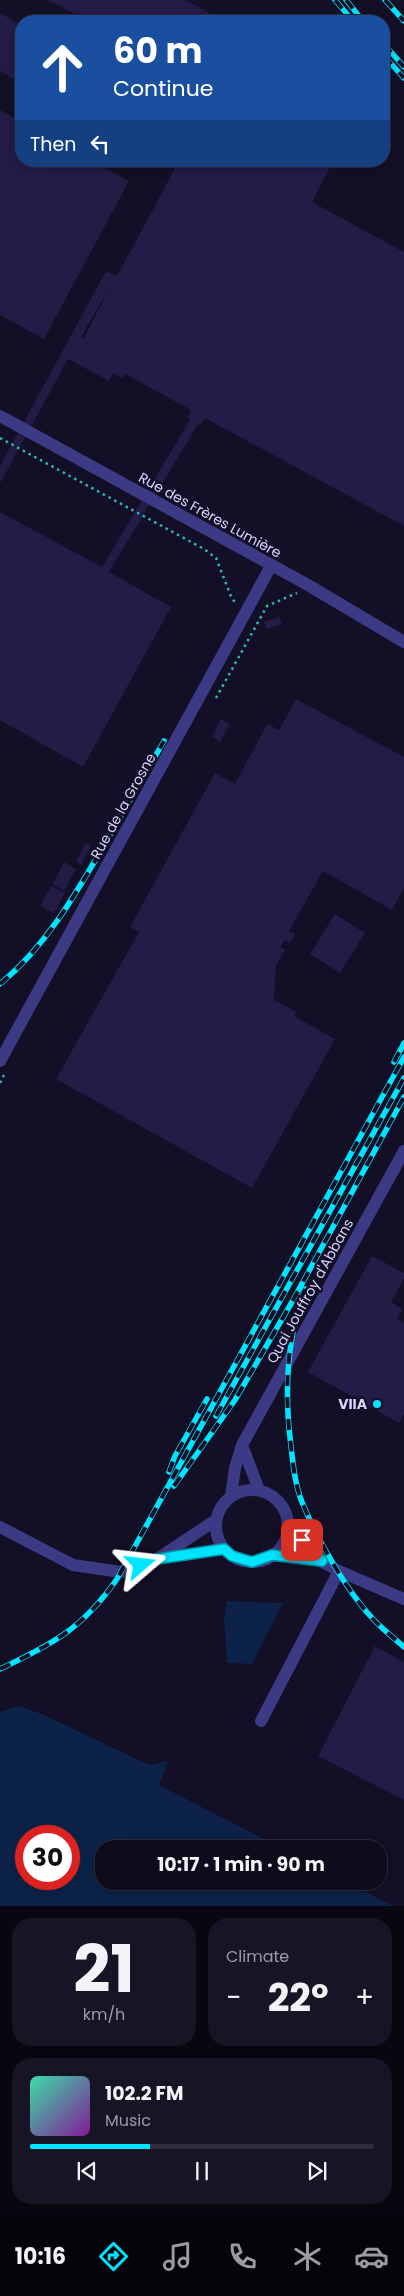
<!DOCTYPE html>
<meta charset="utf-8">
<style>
:root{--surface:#0e0b1c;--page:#171425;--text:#f1f3f6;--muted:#9b9ba3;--line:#2e2b3b;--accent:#00e5ff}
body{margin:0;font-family:Poppins,sans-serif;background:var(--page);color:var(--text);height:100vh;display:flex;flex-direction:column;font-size:19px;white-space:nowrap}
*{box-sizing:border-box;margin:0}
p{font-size:16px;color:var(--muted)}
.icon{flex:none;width:28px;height:28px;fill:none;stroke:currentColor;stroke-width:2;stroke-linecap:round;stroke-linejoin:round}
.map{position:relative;height:1906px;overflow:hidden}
.drawer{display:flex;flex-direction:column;gap:12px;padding:12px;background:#08060f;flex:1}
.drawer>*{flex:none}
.top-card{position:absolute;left:15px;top:15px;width:375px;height:152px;border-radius:20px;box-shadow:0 2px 12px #0003,0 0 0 1px var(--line);background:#1a4fa0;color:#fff;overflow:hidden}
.speed{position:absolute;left:15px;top:1825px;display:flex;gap:10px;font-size:25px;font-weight:700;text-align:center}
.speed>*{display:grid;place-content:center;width:65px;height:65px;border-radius:50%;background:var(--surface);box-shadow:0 2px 12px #0003,0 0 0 1px var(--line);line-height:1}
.speed .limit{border:8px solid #d22;background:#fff;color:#111}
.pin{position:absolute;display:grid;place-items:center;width:42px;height:42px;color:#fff;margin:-21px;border-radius:10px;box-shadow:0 2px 8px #0006}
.me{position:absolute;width:55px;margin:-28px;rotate:73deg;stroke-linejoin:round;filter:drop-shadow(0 0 4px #0008)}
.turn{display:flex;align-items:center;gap:18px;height:105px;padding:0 15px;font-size:22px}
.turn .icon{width:65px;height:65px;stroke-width:2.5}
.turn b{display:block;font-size:35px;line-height:42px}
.then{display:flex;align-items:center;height:48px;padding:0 15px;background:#0003;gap:10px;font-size:19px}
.big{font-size:38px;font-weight:700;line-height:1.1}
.drawer .widget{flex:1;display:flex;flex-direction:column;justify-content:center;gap:8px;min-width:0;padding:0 18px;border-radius:20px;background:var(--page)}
.drawer .dial{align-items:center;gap:0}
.dial b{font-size:65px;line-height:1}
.song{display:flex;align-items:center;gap:15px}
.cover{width:60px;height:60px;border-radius:8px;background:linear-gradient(135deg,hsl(160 70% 55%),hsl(290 70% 35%))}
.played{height:5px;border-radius:2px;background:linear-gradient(90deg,var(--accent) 35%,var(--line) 35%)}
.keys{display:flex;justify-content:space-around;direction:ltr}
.heat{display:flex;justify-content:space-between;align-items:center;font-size:28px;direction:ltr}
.drawer .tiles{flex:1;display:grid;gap:12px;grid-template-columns:1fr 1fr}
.widget:last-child{grid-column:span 2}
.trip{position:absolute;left:95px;top:1840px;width:292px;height:50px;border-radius:20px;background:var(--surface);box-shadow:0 2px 12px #0003,0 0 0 1px var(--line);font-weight:700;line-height:50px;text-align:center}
.menu{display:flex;height:80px;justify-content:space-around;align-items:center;background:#06040b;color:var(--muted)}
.menu .icon{width:35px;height:35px}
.menu .on{color:var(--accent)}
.menu b{font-size:22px;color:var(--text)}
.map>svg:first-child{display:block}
</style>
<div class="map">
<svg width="404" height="1906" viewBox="0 0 404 1906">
<rect width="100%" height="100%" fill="#130f26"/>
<path fill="#0c2248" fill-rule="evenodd" d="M227,1601L283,1603L252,1664L227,1663L224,1618Z
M19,1706L42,1714L149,1765L168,1761L159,1785L283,1849H104V1881H346L393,1906H0V1712ZM26,1836H69V1879H26Z"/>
<path fill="#241b47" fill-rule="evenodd" d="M48,0H185L217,17L214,21H88Z
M0,13L21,25V83L0,71Z
M0,110L21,122V161H92L129,181L44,339L0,315Z
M179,161H329L332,163L312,202L404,252V526L205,418L200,425L198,424L109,572L171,607L83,767L0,720V512L102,567L190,420L187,418L191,410L125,374L123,378L113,373L109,381L68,359L0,483V466L106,271L117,276ZM111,285L84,338L81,337Z
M279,617L282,624L267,629L264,622Z
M296,699L404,757V888L392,910L323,871L289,931L295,934L290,943L285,940L280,947L285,950L276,966L274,1000L297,1012L294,1016L335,1039L252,1188L56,1079L139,932L130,927L215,773L235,784L267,724L279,730Z
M221,719L230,724L220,742L212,737Z
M86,843L91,846L81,865L76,861Z
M64,862L76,869L64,891L53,884Z
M51,886L65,893L54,913L40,906Z
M335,914L365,933L340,973L310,954Z
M372,1256L404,1273V1279L391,1302L402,1309L397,1319L404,1323V1414L399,1423L308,1372Z
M375,1646L404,1662V1800L318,1756Z"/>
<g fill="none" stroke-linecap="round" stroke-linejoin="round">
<path stroke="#2fb8b0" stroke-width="2.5" stroke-dasharray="2.5 4" stroke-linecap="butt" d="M0,438L204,549L216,558L232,599L236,603
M216,698L267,606L297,593
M0,1083L5,1073"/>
<path stroke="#3d3a85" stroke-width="12" d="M0,416L308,585L404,642
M0,1061L271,566
M242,1445L404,1151
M216 1526a36 36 0 1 1 72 0a36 36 0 1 1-72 0Z
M231,1496L235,1468L242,1445L259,1490
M216,1520L157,1559L224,1549
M0,1527L73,1565L121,1572L157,1559
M272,1555L321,1561L288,1522
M321,1561L339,1571L404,1599
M261,1721L339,1571"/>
<g stroke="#00e5ff" stroke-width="5.5">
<path id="rail" d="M335,0L353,21
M346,0L363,21
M385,0L404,21
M384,44L404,67
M384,56L404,78
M0,984C45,947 74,897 103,847C123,812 144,776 164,741
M394,1062L404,1043
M305,1289C286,1340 284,1392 291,1446C293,1464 295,1485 302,1502C317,1539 349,1596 378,1624C386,1632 395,1639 404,1647
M216,1416L404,1078
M169,1472L175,1456L207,1399
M174,1486L235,1400L292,1302L404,1097
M0,1669C53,1644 83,1628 117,1579L404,1057"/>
</g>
<use href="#rail" stroke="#130f26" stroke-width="4" stroke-dasharray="11" stroke-linecap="butt"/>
</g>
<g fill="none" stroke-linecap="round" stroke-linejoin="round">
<g stroke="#0095a6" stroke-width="12">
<path id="route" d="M141,1565L157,1559L224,1549L232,1556L252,1562L272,1555L322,1561L302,1540"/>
</g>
<use href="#route" stroke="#00e5ff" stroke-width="9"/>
</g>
<circle fill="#00e5ff" stroke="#130f26" stroke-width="2" cx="377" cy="1404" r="5"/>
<g text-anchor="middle" stroke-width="5" stroke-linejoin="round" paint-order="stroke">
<g font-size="14" fill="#d9d4ff" stroke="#130f26">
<text transform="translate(210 515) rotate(29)" y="5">Rue des Frères Lumière</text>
<text transform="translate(123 806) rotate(-61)" y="5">Rue de la Grosne</text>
<text transform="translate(310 1291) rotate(-61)" y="5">Quai Jouffroy d'Abbans</text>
</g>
<g font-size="14" font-weight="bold" fill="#d9d4ff" stroke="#130f26" text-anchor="end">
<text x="367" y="1409">VIIA</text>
</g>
</g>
</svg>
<div class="speed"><div class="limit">30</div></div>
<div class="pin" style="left:302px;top:1540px;background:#d93025"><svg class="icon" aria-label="arrive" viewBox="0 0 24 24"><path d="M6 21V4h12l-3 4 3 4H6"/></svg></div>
<svg class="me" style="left:141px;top:1565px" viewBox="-20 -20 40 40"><path d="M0-17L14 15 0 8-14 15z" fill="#00e5ff" stroke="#fff" stroke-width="4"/></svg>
<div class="trip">10:17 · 1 min · 90 m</div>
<div class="top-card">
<div class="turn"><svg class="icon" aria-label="ahead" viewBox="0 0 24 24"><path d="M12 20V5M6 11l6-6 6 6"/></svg><div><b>60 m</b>Continue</div></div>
<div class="then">Then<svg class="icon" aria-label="left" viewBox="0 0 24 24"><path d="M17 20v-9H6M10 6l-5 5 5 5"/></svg></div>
</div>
</div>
<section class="drawer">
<div class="tiles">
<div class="widget dial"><b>21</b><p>km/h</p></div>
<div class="widget"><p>Climate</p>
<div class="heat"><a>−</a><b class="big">22°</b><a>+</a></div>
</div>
<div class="widget">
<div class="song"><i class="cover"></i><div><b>102.2 FM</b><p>Music</p></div></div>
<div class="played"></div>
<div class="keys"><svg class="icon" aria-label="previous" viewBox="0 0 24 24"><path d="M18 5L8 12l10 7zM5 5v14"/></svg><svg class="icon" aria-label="pause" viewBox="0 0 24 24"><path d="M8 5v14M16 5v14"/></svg><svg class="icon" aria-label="next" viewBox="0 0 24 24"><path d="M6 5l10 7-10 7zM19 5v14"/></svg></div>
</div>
</div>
</section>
<nav class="menu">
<b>10:16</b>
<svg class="icon on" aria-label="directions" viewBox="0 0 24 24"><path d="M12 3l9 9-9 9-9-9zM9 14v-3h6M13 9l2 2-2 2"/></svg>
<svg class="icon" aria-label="music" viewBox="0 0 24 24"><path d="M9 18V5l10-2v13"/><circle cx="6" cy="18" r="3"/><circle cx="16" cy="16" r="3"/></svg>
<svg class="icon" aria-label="phone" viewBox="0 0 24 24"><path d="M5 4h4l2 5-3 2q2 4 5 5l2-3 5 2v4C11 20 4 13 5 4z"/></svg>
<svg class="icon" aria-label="climate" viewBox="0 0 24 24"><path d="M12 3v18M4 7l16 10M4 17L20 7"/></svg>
<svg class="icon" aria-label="car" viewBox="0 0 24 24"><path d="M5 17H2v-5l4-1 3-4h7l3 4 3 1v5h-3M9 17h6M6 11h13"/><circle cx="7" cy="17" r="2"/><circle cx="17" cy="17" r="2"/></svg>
</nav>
